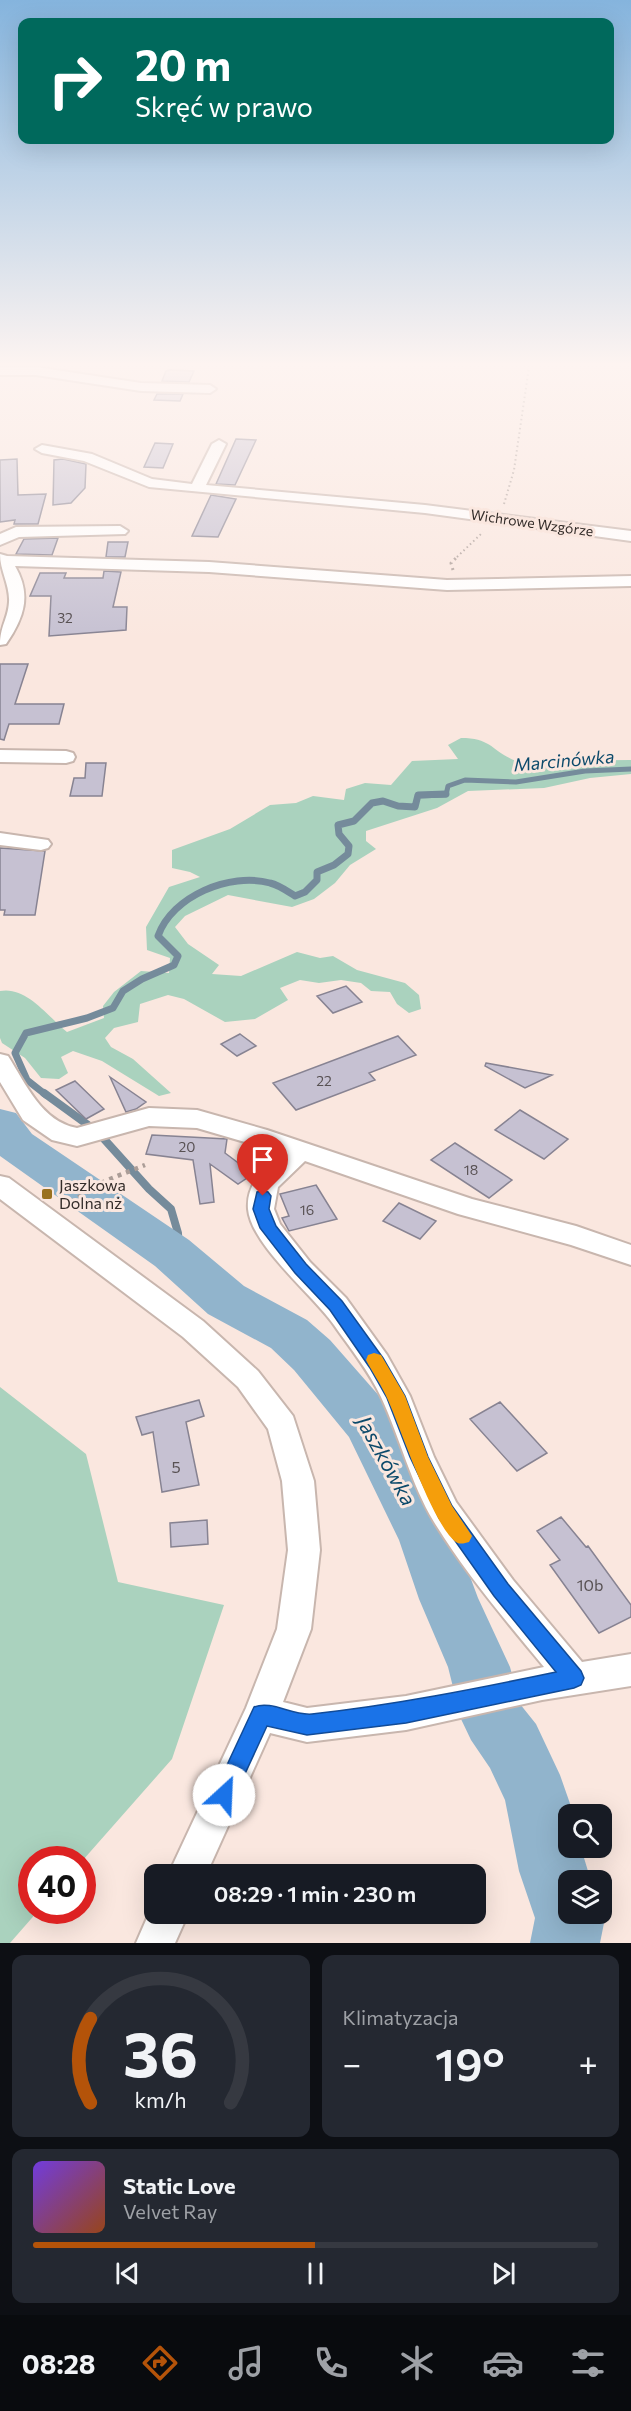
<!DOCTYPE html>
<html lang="pl">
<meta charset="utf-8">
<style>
:root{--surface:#171b24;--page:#242831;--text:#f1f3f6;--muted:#9ea1a6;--line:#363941;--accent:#b45309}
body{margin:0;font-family:Commissioner,sans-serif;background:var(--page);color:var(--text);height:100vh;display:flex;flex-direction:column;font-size:22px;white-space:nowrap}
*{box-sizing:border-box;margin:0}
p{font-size:20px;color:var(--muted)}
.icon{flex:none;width:33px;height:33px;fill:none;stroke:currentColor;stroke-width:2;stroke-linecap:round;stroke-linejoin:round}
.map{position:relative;height:1943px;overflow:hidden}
.sheet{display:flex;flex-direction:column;gap:12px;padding:12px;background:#0d0f14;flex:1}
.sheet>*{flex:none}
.top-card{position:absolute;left:18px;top:18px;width:596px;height:126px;border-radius:12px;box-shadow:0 6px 24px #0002;background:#00695c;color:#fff;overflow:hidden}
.fabs{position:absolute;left:558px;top:1804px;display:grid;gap:12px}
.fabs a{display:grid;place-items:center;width:54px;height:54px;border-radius:12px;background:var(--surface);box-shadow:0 6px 24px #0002;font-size:30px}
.speed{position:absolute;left:18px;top:1846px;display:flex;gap:12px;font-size:30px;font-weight:700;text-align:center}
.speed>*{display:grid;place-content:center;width:78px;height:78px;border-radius:50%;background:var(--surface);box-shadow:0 6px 24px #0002;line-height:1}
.speed .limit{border:9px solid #d22;background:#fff;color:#111}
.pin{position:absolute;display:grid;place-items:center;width:51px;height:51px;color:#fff;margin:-62px -26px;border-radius:50% 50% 50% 0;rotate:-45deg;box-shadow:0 0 6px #0007}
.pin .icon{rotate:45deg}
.me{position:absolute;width:66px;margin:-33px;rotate:25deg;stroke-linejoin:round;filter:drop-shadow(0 0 4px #0008)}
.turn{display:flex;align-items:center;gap:21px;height:126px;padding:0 18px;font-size:27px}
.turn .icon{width:78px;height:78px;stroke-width:2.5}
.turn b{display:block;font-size:42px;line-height:51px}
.big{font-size:45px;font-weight:600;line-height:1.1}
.sheet .widget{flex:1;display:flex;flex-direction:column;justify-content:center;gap:9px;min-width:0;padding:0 21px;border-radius:12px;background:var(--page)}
.sheet .dial{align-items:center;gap:0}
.dial svg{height:156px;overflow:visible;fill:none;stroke:var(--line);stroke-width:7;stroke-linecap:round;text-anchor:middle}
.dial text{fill:var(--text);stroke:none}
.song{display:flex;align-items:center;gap:18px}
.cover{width:72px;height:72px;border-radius:9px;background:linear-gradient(135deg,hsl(260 70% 55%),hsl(20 70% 35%))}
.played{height:6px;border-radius:3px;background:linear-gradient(90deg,var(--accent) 50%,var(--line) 50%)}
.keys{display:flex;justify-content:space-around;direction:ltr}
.heat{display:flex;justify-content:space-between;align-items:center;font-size:33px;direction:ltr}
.sheet .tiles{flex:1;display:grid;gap:12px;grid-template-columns:1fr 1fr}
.widget:last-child{grid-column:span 2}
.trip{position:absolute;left:144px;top:1864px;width:342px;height:60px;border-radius:12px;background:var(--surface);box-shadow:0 6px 24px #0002;font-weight:600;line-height:60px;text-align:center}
.tabs{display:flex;height:96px;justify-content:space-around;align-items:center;background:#090b0e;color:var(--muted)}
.tabs .icon{width:42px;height:42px}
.tabs .current{color:var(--accent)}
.tabs b{font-size:27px;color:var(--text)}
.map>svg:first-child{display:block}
</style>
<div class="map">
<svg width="631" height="1943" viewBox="0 0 631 1943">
<rect width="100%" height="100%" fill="#fae7df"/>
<path fill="#aad2be" d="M461,738C492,738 491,751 516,761L631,760V774L590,778L544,788L468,791L437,808L366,831V841L376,849L350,865L335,883L314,899L292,907L228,895L185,916L175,927L188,944L219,965L212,974L241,976L297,952L320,958L333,956L357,970L405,983L419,995L421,1009L409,1013L397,1004L390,992L371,991L361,983L341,980L319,983L300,980L280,988L288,1000L255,1019L225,1022L184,999L168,995L140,1004L138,1022L114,1028L105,1038L111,1047L133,1059L171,1093L159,1096L102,1061L73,1051L61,1057L68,1073L59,1079L41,1078L25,1058L2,1043L0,1038V991C27,986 48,1017 67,1032L104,1018L103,1006L114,992L141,971L169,973L170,958L147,950L146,927L169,887L200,877L190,872L172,868V850L230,829L270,805L296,803L313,796L344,800L346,789L365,783L391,785L412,761L458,759L448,745Z
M0,1387L86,1454L118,1582L224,1605L172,1759L83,1860H32V1911H38L10,1943H0Z"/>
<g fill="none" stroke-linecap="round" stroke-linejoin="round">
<path stroke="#758b9b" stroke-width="5" d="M418,796L446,795L448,786L465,780L516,782L585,771L631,769"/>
<path stroke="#758b9b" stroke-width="7" d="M46,1095L27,1080L15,1053L26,1033L87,1018L113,1008L123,991L142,979L174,965L178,956L158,936C172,896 230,872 270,883C279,885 287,891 295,896L305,892L317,880V872L334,865L348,854L349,846L339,834L338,825L354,821L372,803L383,801L398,806L415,807L418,795L446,794"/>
<path stroke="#758b9b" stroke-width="8" d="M44,1093L88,1125
M104,1139L149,1189L171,1209L178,1233L179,1259"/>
<path fill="#91b4cc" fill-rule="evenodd" d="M0,1109L16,1113L32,1134L189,1240L244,1286L307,1320L330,1340L388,1406L456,1539L478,1598L510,1667L520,1704L536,1724L560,1775L574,1815H568V1848H581L591,1881H568V1914H602V1910L605,1918L600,1943H530L535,1918L519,1871L505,1800L490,1768L471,1740L461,1719L448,1667L419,1599L399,1540L349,1437L294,1370L271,1348L208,1314L155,1266L0,1156Z"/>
</g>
<path fill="#c6c1d2" stroke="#878392" stroke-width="1.5" d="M170,370L194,371L189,382L162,381L166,371Z
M157,394H183L180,401L154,400Z
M236,439L256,440L235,485L216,484Z
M155,443L173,444L163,468L144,467Z
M17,459L18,495L46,494L38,524H14L15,520L0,522V460Z
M63,459L86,464L85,488L71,503L53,505L54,460Z
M211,495L236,499L218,537L192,536Z
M58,538L52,555L16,554L24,539Z
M108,542H128L125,557H106Z
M104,571L121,572L113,607H127L126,630L49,636L51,596H30L40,573H66L64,578H103Z
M0,664H28L15,704H64L59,724H9L4,740L0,739Z
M86,763H106L102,796H70L74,778H85Z
M0,848L45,851L35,915H4L5,910H0Z
M346,986L362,1002L333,1013L317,996Z
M240,1034L256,1046L237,1056L221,1044Z
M398,1036L416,1055L369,1073L375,1080L296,1110L273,1083Z
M486,1063L552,1075L525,1088L485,1066Z
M110,1077L146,1102L136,1109L126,1112Z
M75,1081L104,1109L86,1119L56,1090Z
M520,1110L568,1139L544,1159L495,1130Z
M152,1135L227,1139L225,1153L253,1174L238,1184L210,1164L214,1202L200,1204L193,1160L146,1154Z
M455,1143L512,1180L489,1198L431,1160Z
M316,1185L337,1219L289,1231L282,1218L289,1216L280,1194Z
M399,1203L436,1221L420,1239L383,1221Z
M199,1400L204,1416L186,1422L199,1485L162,1492L153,1432L142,1435L136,1417Z
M500,1402L547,1453L517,1471L470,1419Z
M561,1517L586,1547L588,1546L631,1605V1617L599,1633L550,1565L560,1560L537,1531Z
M207,1520L208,1544L171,1547L170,1523Z"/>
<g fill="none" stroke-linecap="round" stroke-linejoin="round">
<g stroke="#c8b6ae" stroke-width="4">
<path id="minor" d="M0,367H36L141,383L210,385L216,389L210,393L141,391L36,375H0Z
M219,440L226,444L206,485L425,505L631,531V541L425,513L149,487L84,461L42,453L35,449L42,445L92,454L152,479L192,484L212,444Z
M120,526L128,531L125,534L19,537L0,545V534L16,527Z
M0,554L7,556L209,562L447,580L631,576V586L447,590L209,572L15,566C32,595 24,618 6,644L0,645C0,626 8,619 9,602C10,585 0,571 0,554Z
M0,750L66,751L73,753L75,757L73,761L66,763L0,762Z
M0,833L48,840L51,844L48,848L41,850L0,845Z
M0,1054L8,1056C26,1084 42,1122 77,1128L149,1108L197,1110L267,1130L472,1199L576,1226L631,1245V1265L571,1245L458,1214L305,1161L278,1187L274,1209L280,1224L310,1262L346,1298L387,1355L410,1396L434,1457L456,1502L513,1580L582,1662L631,1654V1686L542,1700L406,1730L307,1742L270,1733L206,1875H168L246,1708L277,1629L288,1550L282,1481L268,1429L238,1387L183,1337L0,1199V1176L9,1178L203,1321L258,1371L293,1416L314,1481L320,1550L311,1629L283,1702L307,1708L406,1696L544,1667C506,1621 466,1574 434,1522C411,1484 400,1438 381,1397C369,1371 350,1348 334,1325C313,1295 251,1245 248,1209C246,1183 265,1169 282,1153L197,1128L149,1126L77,1146L52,1140L23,1120L0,1082Z
M154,1902V1914H188L175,1943H136Z"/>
</g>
<path stroke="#ab9d97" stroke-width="2" stroke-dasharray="1.5 3" stroke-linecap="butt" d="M504,504L514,470L529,367
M457,557L483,532"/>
<path stroke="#ab9d97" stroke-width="3" stroke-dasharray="2 4" stroke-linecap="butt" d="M453,570L451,563L458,556"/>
<path stroke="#ab9d97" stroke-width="4.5" stroke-dasharray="4 5" stroke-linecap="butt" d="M63,1207L105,1181L145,1165"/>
<use href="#minor" fill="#fff" fill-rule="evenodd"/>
</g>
<linearGradient id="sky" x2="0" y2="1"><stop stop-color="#85b4dd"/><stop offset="0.57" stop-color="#fdf4f1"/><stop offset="1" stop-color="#fdf4f1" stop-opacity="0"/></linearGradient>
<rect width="631" height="639" fill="url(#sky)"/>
<path fill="#1a73e8" stroke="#114b97" stroke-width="1.5" d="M263,1191L268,1192L271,1196L269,1209L276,1226L306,1264L342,1301L383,1358L405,1396L428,1457L452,1506L508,1584L581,1671L584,1678L581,1685L574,1688L406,1723L307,1735L267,1726L232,1802L224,1806L216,1802L213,1795L254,1707C272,1700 292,1716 312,1714C394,1705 475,1689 556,1672L494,1596L439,1518L410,1457L387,1398L370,1368L330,1310L295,1273L260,1228L253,1209L257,1192Z"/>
<path fill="#f59e0b" d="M374,1353L381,1355L405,1396L428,1457L452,1506L472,1536L469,1542C465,1543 460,1545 456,1542C433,1526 401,1429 388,1400C382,1386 373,1373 366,1360L368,1355Z"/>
<rect fill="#9a711e" stroke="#fae7df" stroke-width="2" x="41" y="1188" width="12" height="12" rx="3"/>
<g text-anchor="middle" stroke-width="6" stroke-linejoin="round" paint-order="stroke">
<g font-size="14" fill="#332c29" stroke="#fae7df">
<text transform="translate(532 523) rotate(8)" y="5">Wichrowe Wzgórze</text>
</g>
<g font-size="14" fill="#585153">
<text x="65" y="623">32</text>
<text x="324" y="1086">22</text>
<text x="187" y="1152">20</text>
<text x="471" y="1175">18</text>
<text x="307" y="1215">16</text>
</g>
<g font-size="16" fill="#332c29" stroke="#fae7df" text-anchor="start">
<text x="59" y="1191">Jaszkowa<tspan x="59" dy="18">Dolna nż</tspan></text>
</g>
<g font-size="16" fill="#585153">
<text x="176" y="1473">5</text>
<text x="590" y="1591">10b</text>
</g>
<g font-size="18" font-style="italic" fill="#0c4a6b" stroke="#fae7df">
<text transform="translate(564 761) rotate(-5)" y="6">Marcinówka</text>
</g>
<g font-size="21" font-style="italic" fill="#0c4a6b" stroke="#fae7df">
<text transform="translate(386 1461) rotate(61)" y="7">Jaszkówka</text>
</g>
</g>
</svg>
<div class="fabs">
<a><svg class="icon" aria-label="search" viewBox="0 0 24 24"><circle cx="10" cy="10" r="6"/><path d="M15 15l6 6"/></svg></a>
<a><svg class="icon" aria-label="layers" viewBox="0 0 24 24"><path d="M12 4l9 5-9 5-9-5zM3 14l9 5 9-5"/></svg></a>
</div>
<div class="speed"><div class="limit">40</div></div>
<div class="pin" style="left:263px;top:1196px;background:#d93025"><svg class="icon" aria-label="arrive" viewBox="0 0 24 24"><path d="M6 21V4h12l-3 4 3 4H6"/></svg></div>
<svg class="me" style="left:224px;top:1795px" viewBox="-20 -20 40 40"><circle r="19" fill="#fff"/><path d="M0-13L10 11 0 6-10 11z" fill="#1a73e8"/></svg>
<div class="trip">08:29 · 1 min · 230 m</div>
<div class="top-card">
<div class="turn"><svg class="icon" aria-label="right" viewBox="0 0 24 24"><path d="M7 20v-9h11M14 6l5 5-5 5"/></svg><div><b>20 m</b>Skręć w prawo</div></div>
</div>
</div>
<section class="sheet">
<div class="tiles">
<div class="widget dial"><svg viewBox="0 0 100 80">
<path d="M14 69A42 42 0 1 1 86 69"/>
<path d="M14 69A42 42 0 0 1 14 26" stroke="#b45309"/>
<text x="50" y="56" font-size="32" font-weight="700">36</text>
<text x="50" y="72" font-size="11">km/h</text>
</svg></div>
<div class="widget"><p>Klimatyzacja</p>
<div class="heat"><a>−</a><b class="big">19°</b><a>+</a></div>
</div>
<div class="widget">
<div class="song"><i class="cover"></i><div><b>Static Love</b><p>Velvet Ray</p></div></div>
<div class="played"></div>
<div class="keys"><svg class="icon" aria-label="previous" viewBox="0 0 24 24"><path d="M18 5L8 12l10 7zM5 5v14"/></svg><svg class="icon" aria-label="pause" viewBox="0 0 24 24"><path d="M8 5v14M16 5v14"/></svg><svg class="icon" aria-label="next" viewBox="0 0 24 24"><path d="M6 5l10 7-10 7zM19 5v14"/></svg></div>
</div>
</div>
</section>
<nav class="tabs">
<b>08:28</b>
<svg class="icon current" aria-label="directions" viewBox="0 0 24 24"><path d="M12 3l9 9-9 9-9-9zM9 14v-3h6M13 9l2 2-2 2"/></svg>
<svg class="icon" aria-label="music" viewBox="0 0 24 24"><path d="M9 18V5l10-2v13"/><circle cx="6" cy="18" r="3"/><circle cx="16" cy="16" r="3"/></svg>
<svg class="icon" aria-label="phone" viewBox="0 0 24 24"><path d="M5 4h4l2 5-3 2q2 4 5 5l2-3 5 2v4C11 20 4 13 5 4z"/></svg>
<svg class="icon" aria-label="climate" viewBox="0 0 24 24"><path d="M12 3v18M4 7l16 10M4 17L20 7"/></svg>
<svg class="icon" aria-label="car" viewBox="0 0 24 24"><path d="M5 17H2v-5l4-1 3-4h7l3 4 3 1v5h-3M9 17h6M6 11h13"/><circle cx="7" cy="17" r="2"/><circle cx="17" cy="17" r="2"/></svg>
<svg class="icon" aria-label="filters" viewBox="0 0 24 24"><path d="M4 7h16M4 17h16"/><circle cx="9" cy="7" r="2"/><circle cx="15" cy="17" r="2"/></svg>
</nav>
